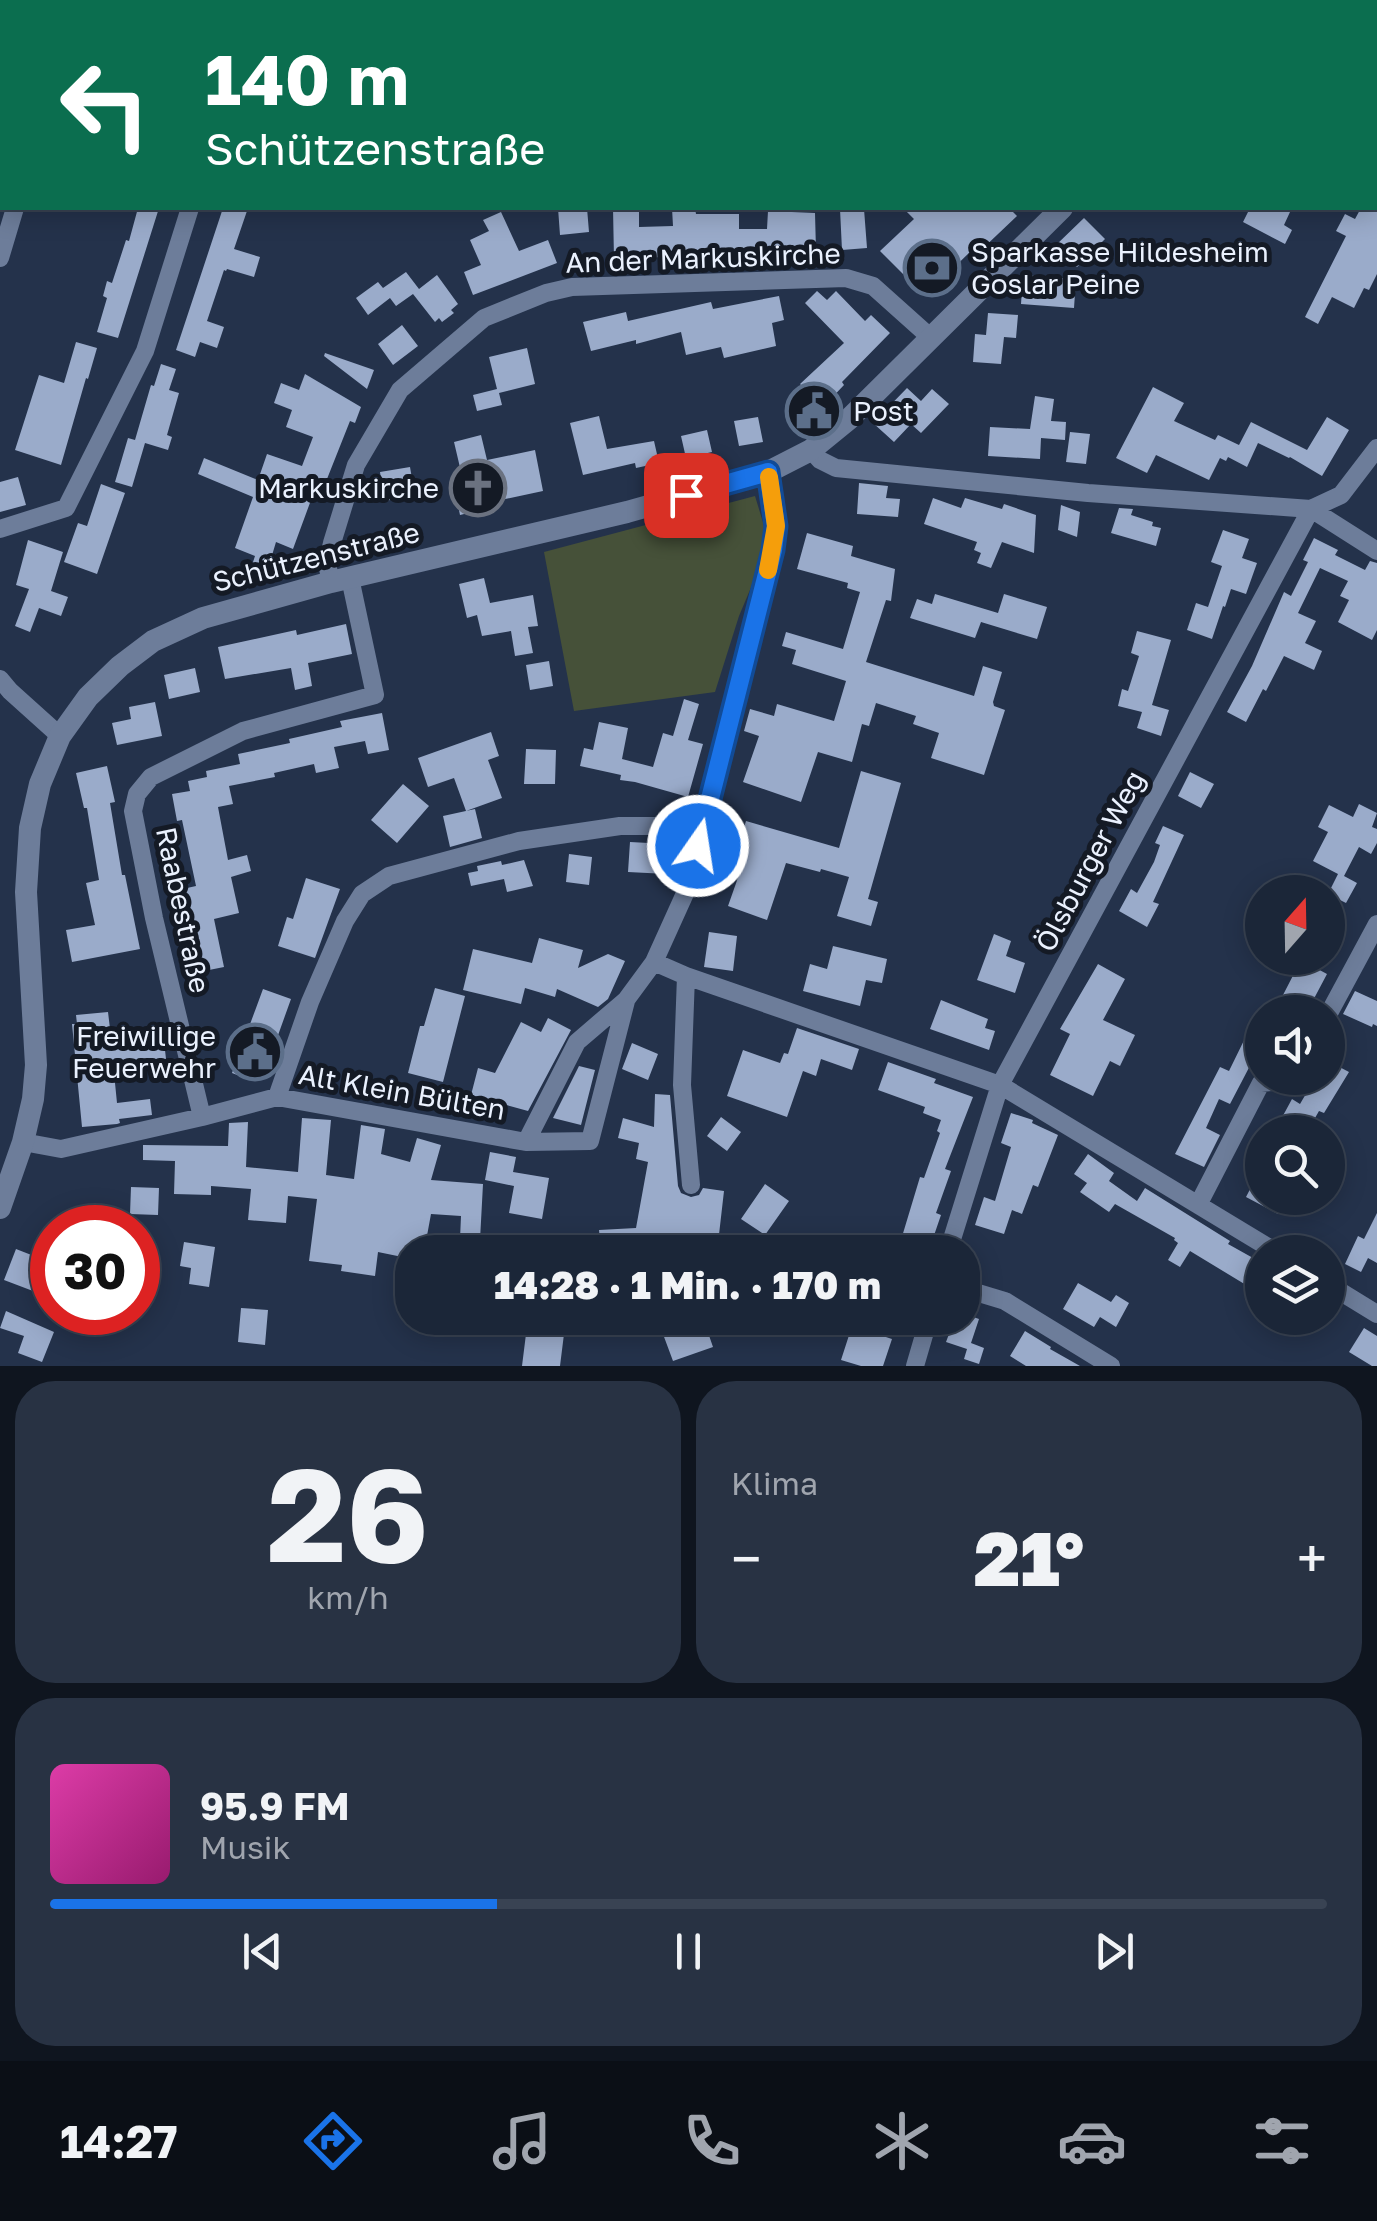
<!DOCTYPE html>
<html lang="de">
<meta charset="utf-8">
<style>
:root{--surface:#1b2638;--page:#283243;--text:#f1f3f6;--muted:#a0a5ae;--line:#394353;--accent:#1a73e8}
body{margin:0;font-family:"Golos Text",sans-serif;background:var(--page);color:var(--text);height:100vh;display:flex;flex-direction:column;font-size:38px;white-space:nowrap}
*{box-sizing:border-box;margin:0}
p{font-size:32px;color:var(--muted)}
.icon{flex:none;width:55px;height:55px;fill:none;stroke:currentColor;stroke-width:2;stroke-linecap:round;stroke-linejoin:round}
.map{position:relative;height:1366px;overflow:hidden}
.sheet{display:flex;flex-direction:column;gap:15px;padding:15px;background:#0f151f;flex:1}
.sheet>*{flex:none}
.top-card{position:absolute;left:0px;top:0px;width:1378px;height:210px;box-shadow:0 5px 25px #0003,0 0 0 2px var(--line);background:#0b6e4f;color:#fff;overflow:hidden}
.needle{width:65px;rotate:20deg}
.tools{position:absolute;left:1245px;top:875px;display:grid;gap:20px}
.tools a{display:grid;place-items:center;width:100px;height:100px;border-radius:50%;background:var(--surface);box-shadow:0 5px 25px #0003,0 0 0 2px var(--line);font-size:50px}
.speed{position:absolute;left:30px;top:1205px;display:flex;gap:20px;font-size:50px;font-weight:700;text-align:center}
.speed>*{display:grid;place-content:center;width:130px;height:130px;border-radius:50%;background:var(--surface);box-shadow:0 5px 25px #0003,0 0 0 2px var(--line);line-height:1}
.speed .limit{border:15px solid #d22;background:#fff;color:#111}
.pin{position:absolute;display:grid;place-items:center;width:85px;height:85px;color:#fff;margin:-42px;border-radius:20px;box-shadow:0 5px 15px #0006}
.me{position:absolute;width:110px;margin:-55px;rotate:13deg;stroke-linejoin:round;filter:drop-shadow(0 0 8px #0008)}
.turn{display:flex;align-items:center;gap:35px;height:210px;padding:0 40px;font-size:45px}
.turn .icon{width:130px;height:130px;stroke-width:2.5}
.turn b{display:block;font-size:70px;line-height:85px}
.big{font-size:75px;font-weight:800;line-height:1.1}
.sheet .card{flex:1;display:flex;flex-direction:column;justify-content:center;gap:15px;min-width:0;padding:0 35px;border-radius:40px;background:var(--page)}
.sheet .dial{align-items:center;gap:0}
.dial b{font-size:130px;line-height:1}
.song{display:flex;align-items:center;gap:30px}
.cover{width:120px;height:120px;border-radius:15px;background:linear-gradient(135deg,hsl(320 70% 55%),hsl(320 70% 35%))}
.played{height:10px;border-radius:5px;background:linear-gradient(90deg,var(--accent) 35%,var(--line) 35%)}
.keys{display:flex;justify-content:space-around;direction:ltr}
.heat{display:flex;justify-content:space-between;align-items:center;font-size:55px;direction:ltr}
.sheet .tiles{flex:1;display:grid;gap:15px;grid-template-columns:1fr 1fr}
.card:last-child{grid-column:span 2}
.trip{position:absolute;left:395px;top:1235px;width:585px;height:100px;border-radius:40px;background:var(--surface);box-shadow:0 5px 25px #0003,0 0 0 2px var(--line);font-weight:800;line-height:100px;text-align:center}
.tab-bar{display:flex;height:160px;justify-content:space-around;align-items:center;background:#0b0f16;color:var(--muted)}
.tab-bar .icon{width:70px;height:70px}
.tab-bar .active{color:var(--accent)}
.tab-bar b{font-size:45px;color:var(--text)}
.map>svg:first-child{display:block}
</style>
<div class="map">
<svg width="1377" height="1366" viewBox="0 0 1377 1366">
<rect width="100%" height="100%" fill="#24324b"/>
<path fill="#465139" d="M755,496L766,532L763,559L739,616L715,692L574,711L544,552Z"/>
<path fill="#9aabca" d="M138,208H159L118,338L97,332L107,298L103,296L107,281L112,283L126,240L129,241Z
M223,208H248L234,249L260,257L254,277L227,269L226,271L224,270L207,321L224,327L217,348L200,342L195,357L176,350Z
M558,208H587L589,232L560,235Z
M613,208H639V227L673,226L672,208H695L696,214H739V229H767L768,211L815,213L816,251L614,259Z
M903,208H1009L1017,216L978,253L973,249L930,291L908,269L903,274L880,251L914,219Z
M1250,208H1281L1290,212L1284,225L1292,230L1285,244L1243,222Z
M1361,208H1370L1377,211V274L1369,290L1364,288L1354,308L1332,297L1318,324L1305,317L1346,236L1336,231L1345,214L1355,219Z
M840,209H864L867,248L842,250Z
M501,212L519,251L548,240L557,263L473,295L464,272L481,265L470,240L489,231L483,220Z
M1084,218L1105,239L1077,267L1055,246Z
M406,272L419,289L437,275L458,304L451,310L454,313L442,322L439,318L435,322L413,294L396,306L390,298L368,315L356,298L378,282L383,288Z
M1023,275L1076,279L1074,308L1021,304Z
M817,291L827,300L836,291L865,321L871,315L890,333L842,382L844,385L823,407L800,384L844,343L805,303Z
M779,296L784,320L772,323L776,346L724,358L721,347L686,355L681,332L636,344V340L591,351L583,322L626,312L628,321L711,302L713,309Z
M988,313L1018,315L1016,338L1004,337L1001,364L973,362L975,334L986,335Z
M402,325L418,346L393,365L378,344Z
M76,342L97,348L88,379L86,378L61,465L15,450L39,375L64,383Z
M527,348L535,384L499,393L502,405L477,411L473,395L497,389L489,357Z
M325,353L374,370L367,389L324,356Z
M161,364L176,369L169,390L179,393L167,435L172,437L168,450L145,443L132,487L115,482L128,438L135,440L151,385L154,386Z
M305,374L361,407L355,423L350,421L325,484L318,481L293,549L276,542L267,572L251,568L255,556L235,548L253,497L198,474L204,458L258,480L267,454L302,466L313,437L286,427L292,410L274,403L281,383L299,390Z
M1153,387L1184,403L1174,421L1215,440L1218,435L1239,445L1251,422L1307,450L1327,417L1349,430L1322,476L1290,457L1289,458L1258,443L1247,467L1228,457L1226,461L1220,458L1209,480L1156,455L1147,473L1116,458Z
M907,388L921,401L932,389L949,404L921,433L911,424L894,442L873,423Z
M1035,396L1054,399L1051,421L1066,422L1065,440L1041,438L1040,459L988,456L990,427L1030,429Z
M599,416L607,449L654,441L659,463L636,468L635,463L583,475L570,423Z
M758,417L763,442L739,446L734,421Z
M707,430L712,452L686,458L681,436Z
M1070,432L1090,434L1086,464L1066,462Z
M481,435L487,460L535,450L543,491L496,501L497,506L460,515L456,495L466,493L454,442Z
M410,467L415,496L384,501L380,472Z
M18,477L26,505L0,512V482Z
M859,483L888,486L886,498L900,499L898,517L857,514Z
M101,484L125,493L97,574L64,562L78,523L87,526Z
M933,498L961,508L965,498L1002,509L1004,504L1036,515L1034,553L1002,542L991,568L977,563L981,553L974,550L977,542L924,524Z
M1061,505L1080,512L1077,537L1058,530Z
M1119,508L1133,509L1131,515L1153,522L1152,526L1161,528L1156,546L1111,533Z
M1223,530L1249,539L1242,558L1257,563L1246,594L1231,589L1225,607L1223,606L1212,639L1187,630L1196,603L1208,607L1222,566L1211,562Z
M807,533L853,546L851,556L895,569L891,601L886,600L866,662L974,696L983,666L1002,672L993,702L994,706L1005,710L984,775L931,758L939,733L913,724L916,716L876,703L869,726L862,724L852,762L818,752L801,802L743,782L759,736L744,731L750,709L774,716L777,704L834,721L846,681L792,664L796,650L782,646L786,632L843,649L860,592L847,588L848,583L797,569Z
M1314,538L1338,550L1335,555L1365,570L1370,561L1377,563V630L1372,640L1338,622L1349,600L1340,596L1348,581L1320,568L1298,613L1316,621L1305,643L1322,651L1314,670L1284,656L1266,691L1263,689L1246,722L1227,712L1252,666L1284,592L1291,596L1308,562L1303,560Z
M28,540L63,552L51,591L68,597L61,616L39,608L30,632L15,626L29,589L16,585Z
M484,578L490,603L533,595L538,626L528,627L533,653L515,656L511,631L482,636L477,615L467,618L459,584Z
M935,594L998,613L1004,594L1047,607L1037,639L981,622L975,638L910,618L917,599L932,604Z
M346,624L352,654L308,663L312,686L295,690L291,668L225,679L218,647L296,630L297,635Z
M1137,631L1171,640L1152,705L1169,710L1161,736L1137,728L1142,712L1118,706L1122,689L1128,691L1139,656L1131,653Z
M549,661L553,686L530,690L526,665Z
M195,668L200,692L169,699L164,675Z
M684,699L699,704L688,740L703,744L688,797L635,782L620,780L621,775L580,766L584,748L593,750L599,722L628,728L622,759L653,767L663,733L673,736Z
M155,702L162,736L117,745L112,723L131,719L129,707Z
M382,713L389,750L368,754L365,741L334,747L339,768L316,773L314,764L274,773L275,777L229,786L233,804L218,807L228,860L247,855L251,871L231,877L239,913L214,919L224,967L194,973L178,890L196,886L182,820L177,821L172,794L190,791L188,781L207,777L206,771L240,764L238,754L290,743L289,739L342,727L340,721Z
M491,732L499,756L488,760L502,798L466,811L454,778L428,787L418,758Z
M526,749L556,750L555,784H524Z
M107,766L115,802L110,803L122,875H125L140,949L72,962L66,930L95,925L86,883L99,880L87,808H84L76,773Z
M861,771L901,783L868,899L878,902L871,926L837,916L849,877L821,869L820,872L786,863L767,920L728,906L747,852L737,849L746,821L839,848Z
M1190,772L1214,784L1201,808L1178,796Z
M403,784L429,806L397,843L371,820Z
M1359,804L1377,813L1372,827L1377,829V843L1371,854L1359,847L1344,876L1357,883L1346,903L1328,894L1338,874L1313,861L1328,832L1318,827L1329,805L1353,817Z
M475,809L482,838L450,847L443,816Z
M1163,826L1184,835L1153,902L1159,904L1147,927L1119,911L1131,889L1137,893L1154,862L1160,845L1155,843Z
M630,842L668,844L667,874L628,872Z
M569,854L592,857L589,885L566,882Z
M524,860L533,886L507,892L504,879L471,886L468,873L478,871L477,866L501,861L502,865Z
M306,878L340,889L315,958L278,946L287,917L293,919Z
M709,932L737,936L733,971L704,967Z
M994,934L1011,941L1006,956L1025,963L1015,993L977,980Z
M539,938L583,950L578,968L608,954L625,961L608,999L598,1007L557,989L555,997L525,988L521,1004L463,990L473,949L532,963Z
M833,946L887,959L882,983L866,980L860,1006L803,991L810,964L827,969Z
M1301,960L1327,974L1309,1008L1283,995Z
M1098,964L1125,979L1103,1020L1135,1035L1120,1066L1110,1061L1093,1096L1050,1075L1070,1034L1060,1029Z
M435,988L465,996L443,1082L408,1073L420,1026H424Z
M263,989L291,999L267,1066L251,1060L245,1078L232,1073Z
M1355,991L1377,1001V1026L1373,1024L1372,1027L1343,1014Z
M941,1000L988,1019L985,1028L995,1031L989,1050L930,1029Z
M108,1012L111,1037L163,1032L167,1068L114,1073L117,1103L150,1099L152,1115L119,1119L120,1123L117,1124L82,1127L72,1024H77L76,1015Z
M548,1018L571,1030L528,1111L471,1095L478,1068L495,1073L521,1022L541,1032Z
M1251,1026L1262,1032V1065L1253,1060L1230,1104L1219,1099L1206,1128L1220,1135L1204,1167L1175,1154L1220,1067L1229,1071Z
M797,1028L859,1049L852,1070L821,1059L816,1076L803,1071L787,1117L727,1096L743,1050L780,1063L784,1053L788,1054Z
M632,1043L658,1054L648,1080L622,1069Z
M1328,1061L1349,1072L1324,1113L1319,1111L1307,1132H1297L1279,1123L1292,1099L1300,1104L1307,1092L1309,1093L1314,1082L1306,1078H1328Z
M888,1062L936,1079L934,1083L973,1097L945,1169L951,1171L936,1213L941,1215L929,1250L901,1240L920,1177L924,1178L940,1133L937,1131L941,1120L923,1113L925,1107L878,1090Z
M579,1066L595,1070L581,1125L553,1118Z
M655,1094L670,1095L678,1186L681,1193L691,1197L699,1195L703,1188L724,1191L717,1252H601L599,1230L636,1228L648,1162L636,1159L639,1143L618,1138L623,1118L654,1127Z
M1011,1113L1033,1120L1032,1123L1058,1135L1038,1187L1033,1185L1022,1214L1012,1210L1004,1234L975,1225L984,1197L995,1201L1011,1147L1001,1143Z
M721,1117L741,1132L727,1151L707,1136Z
M302,1118L331,1120L326,1175L354,1179L361,1125L385,1129L381,1154L410,1162L417,1138L441,1145L431,1180L483,1184L480,1240L460,1239L461,1216L431,1214L424,1252H412V1259L378,1252L375,1276L341,1271L342,1265L309,1261L317,1199L288,1196L286,1223L248,1220L251,1189L211,1186V1195L174,1194L175,1161L143,1160V1145L228,1146L229,1123L248,1122L246,1167L298,1172Z
M490,1152L516,1157L513,1172L549,1178L542,1219L509,1213L514,1186L485,1180Z
M1088,1154L1114,1173L1109,1181L1137,1201L1145,1188L1230,1241L1228,1244L1262,1263V1308L1245,1299L1251,1288L1190,1251L1180,1267L1168,1260L1178,1243L1174,1240L1175,1238L1115,1204L1109,1212L1080,1192L1087,1183L1074,1174Z
M1262,1166V1198H1287L1278,1214L1246,1197Z
M765,1184L789,1201L765,1235L741,1219Z
M131,1187L159,1188L158,1215L130,1214Z
M1377,1213V1263L1368,1258L1361,1272L1345,1264L1358,1236L1364,1239Z
M184,1242L215,1247L209,1287L189,1284L191,1268L180,1266Z
M16,1249L52,1263V1298L38,1278L33,1291L4,1280Z
M1078,1283L1111,1302L1116,1295L1129,1303L1116,1327L1100,1317L1094,1327L1063,1309Z
M241,1308L268,1310L265,1345L238,1342Z
M6,1311L54,1332L42,1362L18,1353L24,1336L0,1328Z
M962,1313L979,1319L971,1343L984,1348L979,1364L964,1359L967,1349L946,1342L955,1318H962Z
M528,1318H566L560,1366H522Z
M657,1318H703L713,1347L673,1361Z
M852,1326L892,1339L883,1366H861L841,1360Z
M1364,1328L1377,1336V1366H1372L1349,1352Z
M1025,1331L1051,1347L1050,1349L1080,1366H1026L1010,1356Z"/>
<g fill="none" stroke-linecap="round" stroke-linejoin="round">
<path stroke="#6d7d9a" stroke-width="18" d="M342,0L353,2
M75,2L76,0
M240,2L241,0
M533,2V0
M1162,2L1163,0
M1367,2V0
M0,258L15,208
M811,450L820,460L836,468L1088,493L1311,509L1377,551
M0,529L66,508L145,351L190,208
M331,582L327,564L332,543L356,465L400,390L484,318L546,293L572,287L846,278L873,286L930,337
M0,679L10,691L60,736
M654,962L686,976L1000,1085L1276,1252
M686,976L682,1085L691,1185
M1328,1015L1377,924
M277,1097L310,1002L345,921L362,894L389,876L519,841L620,826H702
M202,1117L154,918L133,811L137,794L151,777L243,731L375,695L350,578
M23,1142L61,1149L202,1117L277,1097L526,1142L577,1042L626,1000L654,962L687,889L773,550L776,526L768,472
M526,1142L590,1141L626,1001
M1198,1205L1261,1083L1292,1080L1294,1078
M948,1252L1000,1085L1311,509L1341,495L1377,448
M1328,1284L1377,1314
M962,1288L1005,1301L1111,1366
M915,1366L929,1318"/>
<path stroke="#6d7d9a" stroke-width="22" d="M1375,167H1377
M0,1208L23,1142L33,1099L36,1065L26,892L30,828L40,784L60,736L88,697L120,666L153,641L203,618L331,582L627,512L768,472L811,450L849,419L1062,208"/>
</g>
<g fill="none" stroke-linecap="round" stroke-linejoin="round">
<g stroke="#114b97" stroke-width="25">
<path id="route" d="M686,495L768,472L776,526L773,550L698,846"/>
</g>
<use href="#route" stroke="#1a73e8" stroke-width="18"/>
<path stroke="#f59e0b" stroke-width="18" d="M768,570L776,526L769,477"/>
</g>
<defs>
<g id="bank-ring" transform="scale(2.875)"><circle r="9.5" fill="#141a25" stroke="#5c6f8a" stroke-width="1.5"/><path d="M-6-4H6V4H-6ZM0-2.3a2.3 2.3 0 1 0 0 4.6a2.3 2.3 0 1 0 0-4.6Z" fill="#5c6f8a"/></g>
<g id="civic-ring" transform="scale(2.875)"><circle r="9.5" fill="#141a25" stroke="#5c6f8a" stroke-width="1.5"/><path d="M-.6-6.5H3V-4.5H.6V-3L4-1V1h2V6H-6V1h2V-1L-.6-3ZM-1.2 2.5V6h2.4V2.5Z" fill="#5c6f8a"/></g>
<g id="church-ring" transform="scale(2.875)"><circle r="9.5" fill="#141a25" stroke="#6b7280" stroke-width="1.5"/><path d="M-1.2-6h2.4v3.5h3.3v2.4h-3.3V6h-2.4V-.1h-3.3v-2.4h3.3Z" fill="#6b7280"/></g>
</defs>
<g fill-rule="evenodd">
<use href="#bank-ring" x="932" y="268"/>
<use href="#civic-ring" x="814" y="411"/>
<use href="#church-ring" x="478" y="488"/>
<use href="#civic-ring" x="255" y="1052"/>
</g>
<g text-anchor="middle" stroke-width="10" stroke-linejoin="round" paint-order="stroke">
<g font-size="28" fill="#eaf1fe" stroke="#141a25" text-anchor="start">
<text x="971" y="262">Sparkasse Hildesheim<tspan x="971" dy="32">Goslar Peine</tspan></text>
<text x="853" y="421">Post</text>
<text x="439" y="498" text-anchor="end">Markuskirche</text>
<text x="216" y="1046" text-anchor="end">Freiwillige<tspan x="216" dy="32">Feuerwehr</tspan></text>
</g>
<g font-size="28" fill="#eaf1fe" stroke="#141a25">
<text transform="translate(703 258) rotate(-2)" y="10">An der Markuskirche</text>
<text transform="translate(316 557) rotate(-14)" y="10">Schützenstraße</text>
<text transform="translate(1090 861) rotate(-62)" y="10">Ölsburger Weg</text>
<text transform="translate(183 910) rotate(78)" y="10">Raabestraße</text>
<text transform="translate(402 1092) rotate(10)" y="10">Alt Klein Bülten</text>
</g>
</g>
</svg>
<div class="tools">
<a><svg class="needle" viewBox="-14 -14 28 28"><path d="M0-13l5 13h-10z" fill="#e53935"/><path d="M0 13l5-13h-10z" fill="#a0a5ae"/></svg></a>
<a><svg class="icon" aria-label="sound" viewBox="0 0 24 24"><path d="M4 9h4l5-4v14l-5-4H4zM17 9q2 3 0 6"/></svg></a>
<a><svg class="icon" aria-label="search" viewBox="0 0 24 24"><circle cx="10" cy="10" r="6"/><path d="M15 15l6 6"/></svg></a>
<a><svg class="icon" aria-label="layers" viewBox="0 0 24 24"><path d="M12 4l9 5-9 5-9-5zM3 14l9 5 9-5"/></svg></a>
</div>
<div class="speed"><div class="limit">30</div></div>
<div class="pin" style="left:686px;top:495px;background:#d93025"><svg class="icon" aria-label="arrive" viewBox="0 0 24 24"><path d="M6 21V4h12l-3 4 3 4H6"/></svg></div>
<svg class="me" style="left:698px;top:846px" viewBox="-20 -20 40 40"><circle r="17" fill="#1a73e8" stroke="#fff" stroke-width="3"/><path d="M0-11L8 9 0 5-8 9z" fill="#fff"/></svg>
<div class="trip">14:28 · 1 Min. · 170 m</div>
<div class="top-card">
<div class="turn"><svg class="icon" aria-label="left" viewBox="0 0 24 24"><path d="M17 20v-9H6M10 6l-5 5 5 5"/></svg><div><b>140 m</b>Schützenstraße</div></div>
</div>
</div>
<section class="sheet">
<div class="tiles">
<div class="card dial"><b>26</b><p>km/h</p></div>
<div class="card"><p>Klima</p>
<div class="heat"><a>−</a><b class="big">21°</b><a>+</a></div>
</div>
<div class="card">
<div class="song"><i class="cover"></i><div><b>95.9 FM</b><p>Musik</p></div></div>
<div class="played"></div>
<div class="keys"><svg class="icon" aria-label="previous" viewBox="0 0 24 24"><path d="M18 5L8 12l10 7zM5 5v14"/></svg><svg class="icon" aria-label="pause" viewBox="0 0 24 24"><path d="M8 5v14M16 5v14"/></svg><svg class="icon" aria-label="next" viewBox="0 0 24 24"><path d="M6 5l10 7-10 7zM19 5v14"/></svg></div>
</div>
</div>
</section>
<nav class="tab-bar">
<b>14:27</b>
<svg class="icon active" aria-label="directions" viewBox="0 0 24 24"><path d="M12 3l9 9-9 9-9-9zM9 14v-3h6M13 9l2 2-2 2"/></svg>
<svg class="icon" aria-label="music" viewBox="0 0 24 24"><path d="M9 18V5l10-2v13"/><circle cx="6" cy="18" r="3"/><circle cx="16" cy="16" r="3"/></svg>
<svg class="icon" aria-label="phone" viewBox="0 0 24 24"><path d="M5 4h4l2 5-3 2q2 4 5 5l2-3 5 2v4C11 20 4 13 5 4z"/></svg>
<svg class="icon" aria-label="climate" viewBox="0 0 24 24"><path d="M12 3v18M4 7l16 10M4 17L20 7"/></svg>
<svg class="icon" aria-label="car" viewBox="0 0 24 24"><path d="M5 17H2v-5l4-1 3-4h7l3 4 3 1v5h-3M9 17h6M6 11h13"/><circle cx="7" cy="17" r="2"/><circle cx="17" cy="17" r="2"/></svg>
<svg class="icon" aria-label="filters" viewBox="0 0 24 24"><path d="M4 7h16M4 17h16"/><circle cx="9" cy="7" r="2"/><circle cx="15" cy="17" r="2"/></svg>
</nav>
